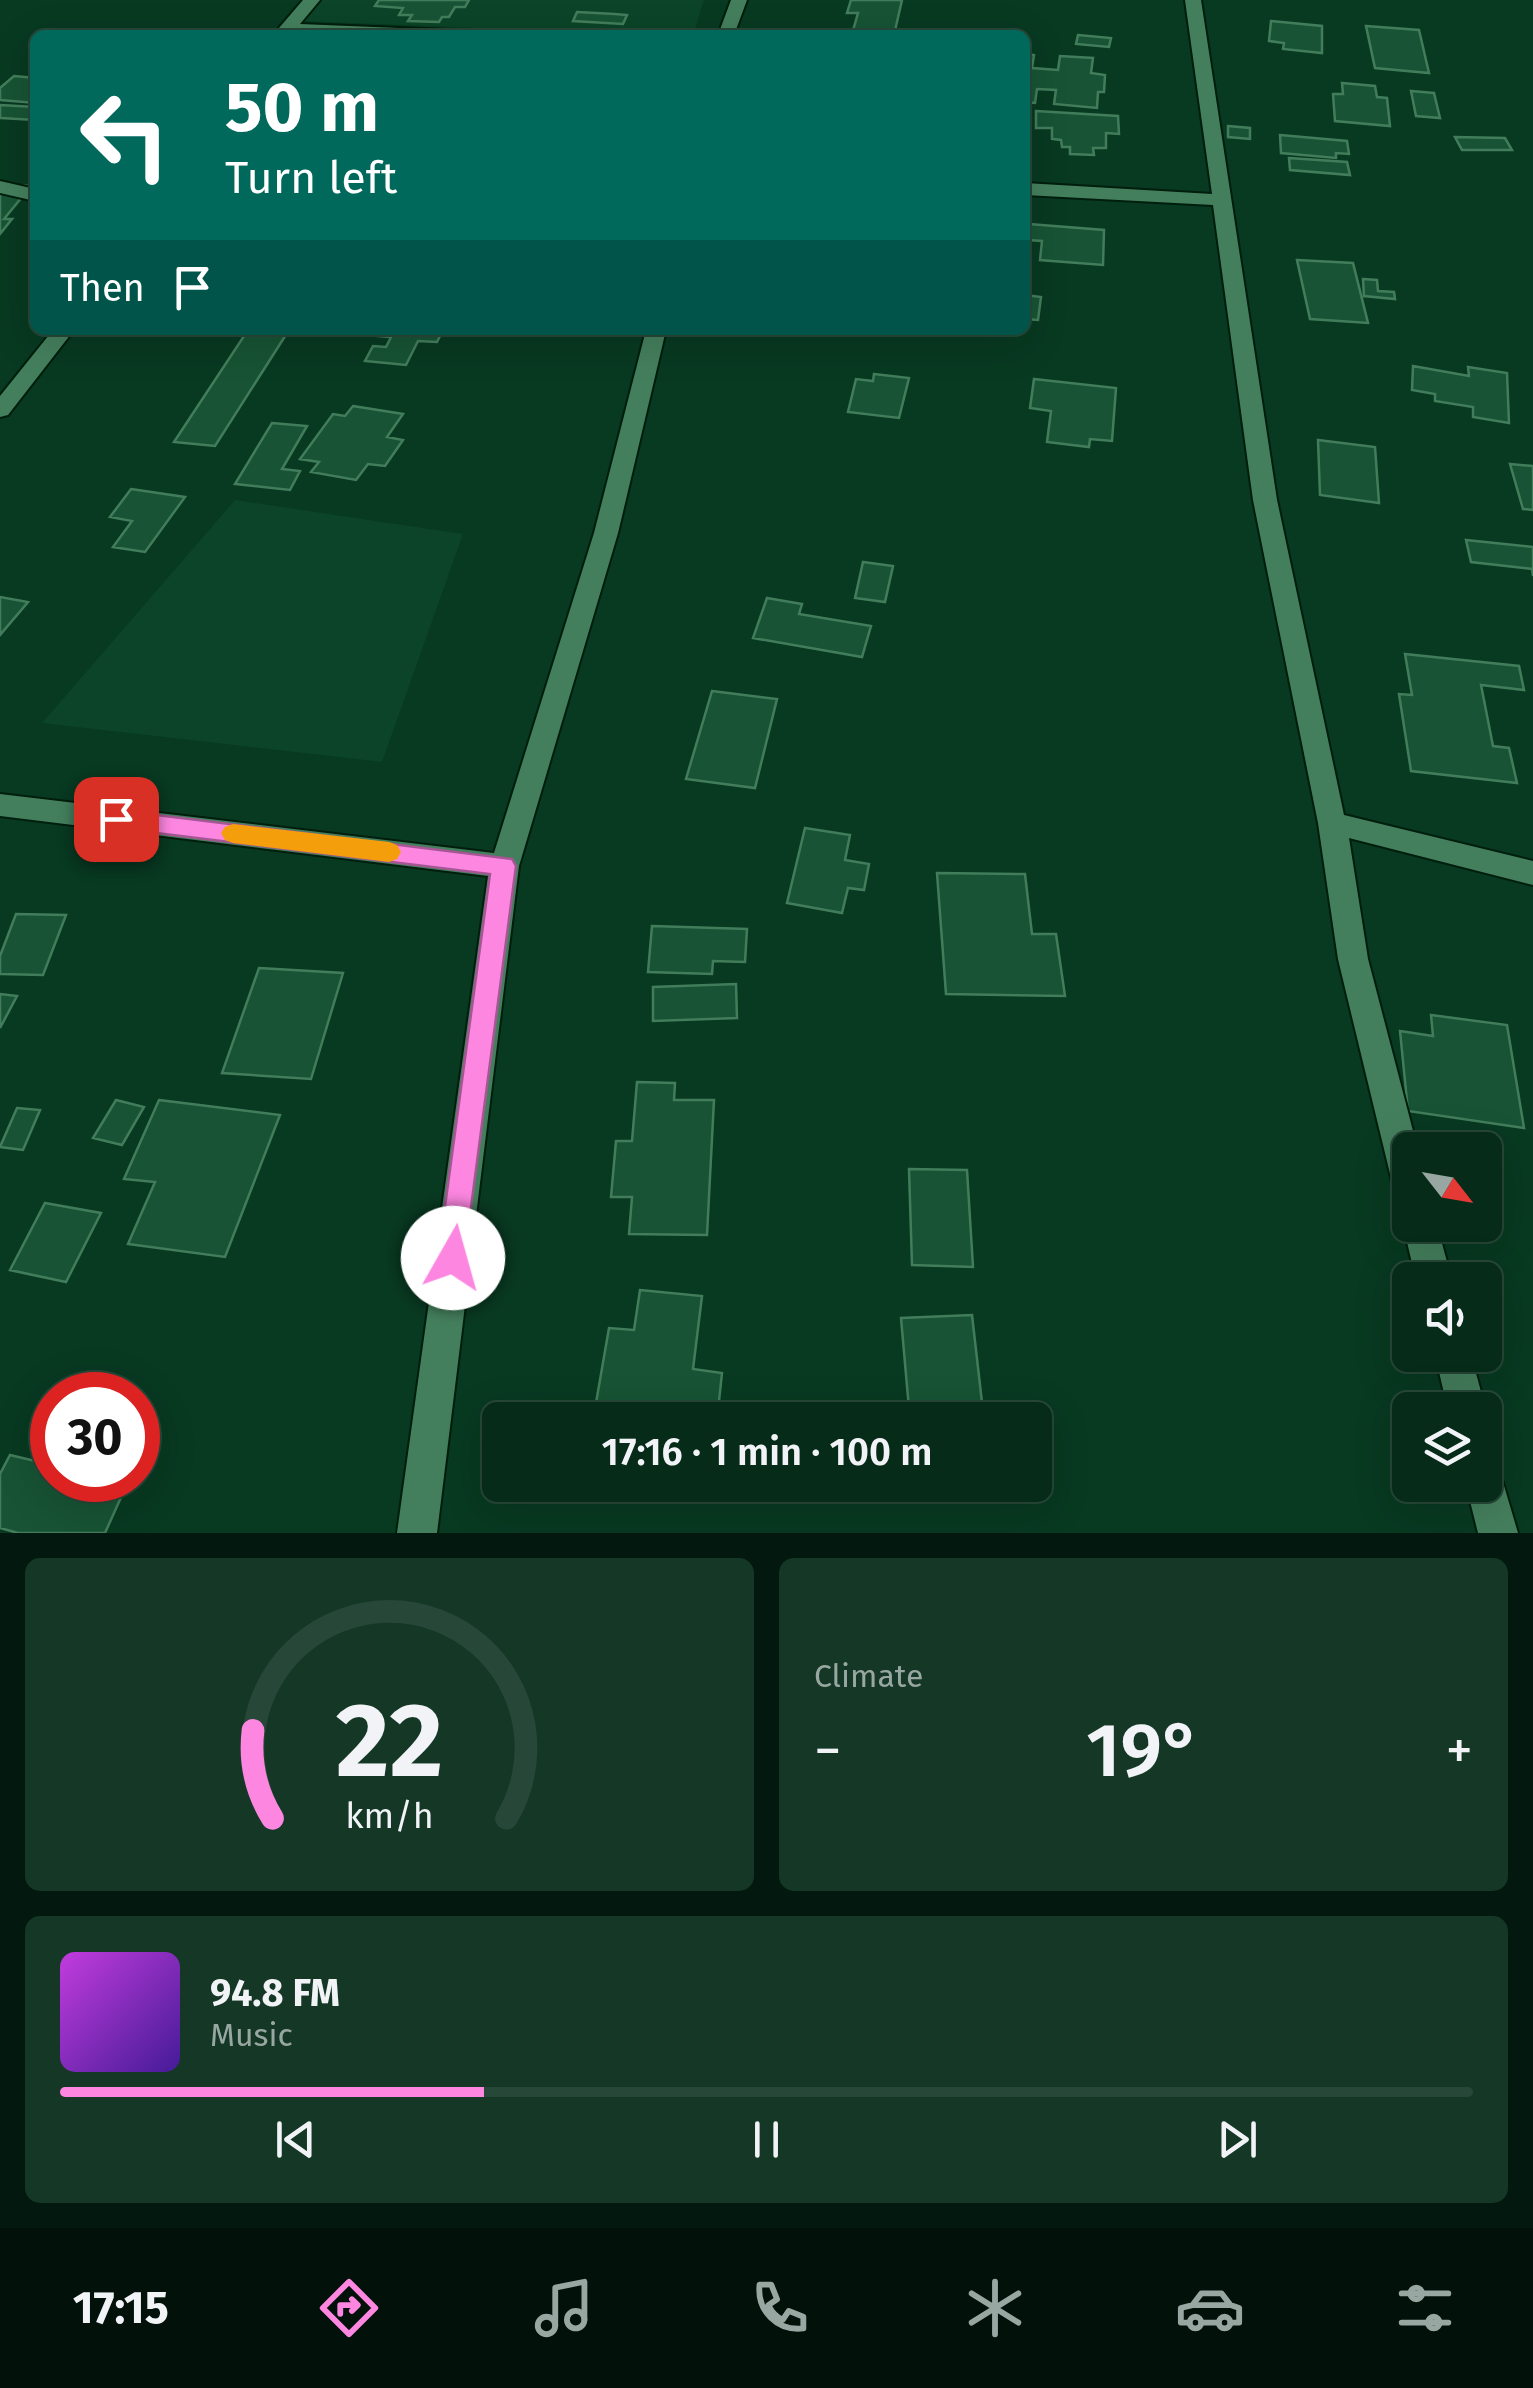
<!DOCTYPE html>
<meta charset="utf-8">
<style>
:root{--surface:#062b19;--page:#143726;--text:#f1f3f6;--muted:#98a7a2;--line:#274738;--accent:#fd86e1}
body{margin:0;font-family:"Fira Sans",sans-serif;background:var(--page);color:var(--text);height:100vh;display:flex;flex-direction:column;font-size:38px;white-space:nowrap}
*{box-sizing:border-box;margin:0}
p{font-size:32px;color:var(--muted)}
.icon{flex:none;width:55px;height:55px;fill:none;stroke:currentColor;stroke-width:2;stroke-linecap:round;stroke-linejoin:round}
.map{position:relative;height:1533px;overflow:hidden}
.side{display:flex;flex-direction:column;gap:25px;padding:25px;background:#03180e;flex:1}
.side>*{flex:none}
.banner{position:absolute;left:30px;top:30px;width:1000px;height:305px;border-radius:15px;box-shadow:0 10px 40px #0002,0 0 0 2px var(--line);background:#00695c;color:#fff;overflow:hidden}
.needle{width:65px;rotate:121deg}
.controls{position:absolute;left:1392px;top:1132px;display:grid;gap:20px}
.controls a{display:grid;place-items:center;width:110px;height:110px;border-radius:15px;background:var(--surface);box-shadow:0 10px 40px #0002,0 0 0 2px var(--line);font-size:50px}
.speed{position:absolute;left:30px;top:1372px;display:flex;gap:20px;font-size:50px;font-weight:700;text-align:center}
.speed>*{display:grid;place-content:center;width:130px;height:130px;border-radius:50%;background:var(--surface);box-shadow:0 10px 40px #0002,0 0 0 2px var(--line);line-height:1}
.speed .limit{border:15px solid #d22;background:#fff;color:#111}
.pin{position:absolute;display:grid;place-items:center;width:85px;height:85px;color:#fff;margin:-42px;border-radius:20px;box-shadow:0 5px 15px #0006}
.me{position:absolute;width:110px;margin:-55px;rotate:7deg;stroke-linejoin:round;filter:drop-shadow(0 0 8px #0008)}
.turn{display:flex;align-items:center;gap:35px;height:210px;padding:0 30px;font-size:45px}
.turn .icon{width:130px;height:130px;stroke-width:2.5}
.turn b{display:block;font-size:70px;line-height:85px}
.then{display:flex;align-items:center;height:95px;padding:0 30px;background:#0003;gap:20px;font-size:38px}
.big{font-size:75px;font-weight:600;line-height:1.1}
.side .tile{flex:1;display:flex;flex-direction:column;justify-content:center;gap:15px;min-width:0;padding:0 35px;border-radius:15px;background:var(--page)}
.side .dial{align-items:center;gap:0}
.dial svg{height:260px;overflow:visible;fill:none;stroke:var(--line);stroke-width:7;stroke-linecap:round;text-anchor:middle}
.dial text{fill:var(--text);stroke:none}
.song{display:flex;align-items:center;gap:30px}
.cover{width:120px;height:120px;border-radius:15px;background:linear-gradient(135deg,hsl(290 70% 55%),hsl(260 70% 35%))}
.played{height:10px;border-radius:5px;background:linear-gradient(90deg,var(--accent) 30%,var(--line) 30%)}
.keys{display:flex;justify-content:space-around;direction:ltr}
.heat{display:flex;justify-content:space-between;align-items:center;font-size:55px;direction:ltr}
.side .tiles{flex:1;display:grid;gap:25px;grid-template-columns:1fr 1fr}
.tile:last-child{grid-column:span 2}
.trip{position:absolute;left:482px;top:1402px;width:570px;height:100px;border-radius:15px;background:var(--surface);box-shadow:0 10px 40px #0002,0 0 0 2px var(--line);font-weight:600;line-height:100px;text-align:center}
.tabs{display:flex;height:160px;justify-content:space-around;align-items:center;background:#02110a;color:var(--muted)}
.tabs .icon{width:70px;height:70px}
.tabs .current{color:var(--accent)}
.tabs b{font-size:45px;color:var(--text)}
.map>svg:first-child{display:block}
</style>
<div class="map">
<svg width="1533" height="1533" viewBox="0 0 1533 1533">
<rect width="100%" height="100%" fill="#083921"/>
<path fill="#0b4428" d="M322,0H704L693,35H656L303,21Z
M235,500L463,534L382,762L42,723Z"/>
<path fill="#175334" stroke="#427d5b" stroke-width="2.5" d="M379,0H469L465,7H455L449,17H442L439,22L408,21L412,15H399L403,8L375,6Z
M851,0H902L894,35L852,34L858,13H847Z
M577,12L615,14L627,15L623,24L573,21Z
M1271,21L1322,26V53L1283,49L1284,43L1269,41Z
M1366,26L1419,30L1429,73L1375,68Z
M1078,35L1111,38L1109,47L1076,44Z
M1025,54L1034,55L1032,68L1058,70L1060,56L1093,58L1091,73L1105,75L1104,92H1098L1097,108L1054,104L1056,90L1037,89L1035,103L1025,102Z
M14,76L35,78V103L0,100V88Z
M1342,83L1375,86L1377,97L1387,98L1390,126L1335,121L1333,94H1343Z
M1411,91L1434,93L1440,118L1416,116Z
M0,105L35,107V120L0,118Z
M1036,111L1118,116L1119,134L1106,133V148H1093L1094,155L1070,154V147H1062L1061,140L1052,139V128H1036Z
M1228,126L1250,128V139L1228,137Z
M1280,135L1347,141L1349,154L1336,153V158L1281,153Z
M1455,137L1505,138L1512,150H1462Z
M1289,158L1347,162L1350,175L1290,170Z
M0,184L31,186L4,219H12L0,234Z
M1029,224L1104,230L1103,265L1040,260L1042,241L1028,240Z
M1297,260L1353,263L1368,323L1310,319Z
M1363,279L1377,280L1378,291L1394,292L1395,299L1364,296Z
M1025,295L1041,297L1038,320L1025,319Z
M248,330H289L215,446L174,442Z
M367,330H443L437,342L418,341L406,365L365,361L373,346L386,347L391,337L364,335Z
M1413,366L1469,376L1468,367L1507,373L1509,423L1473,417V407L1435,401V394L1412,390Z
M874,374L909,378L899,418L848,412L856,379L873,381Z
M1034,379L1116,388L1112,441L1090,439L1089,447L1047,442L1051,411L1030,408Z
M353,406L403,414L387,437L403,440L385,466L368,464L356,480L311,472L319,462L300,459L333,414L345,416Z
M272,423L307,426L282,469L300,471L290,490L235,484Z
M1318,440L1375,447L1379,503L1320,495Z
M1510,464L1533,466V510L1523,509Z
M131,489L185,497L145,552L113,547L132,521L110,517Z
M1466,540L1533,547V576L1532,569L1471,562Z
M863,562L893,566L885,602L855,598Z
M0,597L28,602L0,635Z
M767,598L802,604L799,614L871,626L862,657L753,638Z
M1405,654L1519,666L1524,690L1481,685L1493,746L1509,748L1517,783L1411,771L1399,694L1412,695Z
M712,691L777,699L755,788L686,779Z
M805,828L850,835L845,860L869,864L864,890L848,888L842,913L787,903Z
M937,873L1025,874L1032,934H1056L1065,996L946,994Z
M16,914L66,915L43,975L0,974V956Z
M652,926L747,929L745,962L713,961L712,974L648,972Z
M259,968L343,973L311,1079L222,1073Z
M736,984L737,1018L653,1021V987Z
M0,994L17,996L0,1028Z
M1431,1015L1507,1025L1524,1128L1408,1111L1400,1031L1433,1036Z
M637,1082L675,1083L674,1100H714L707,1235L629,1234L632,1197H611L616,1141H632Z
M116,1100L144,1107L122,1145L93,1138Z
M159,1100L280,1115L225,1257L128,1244L155,1182L124,1179Z
M17,1108L40,1110L23,1150L0,1147Z
M909,1169L967,1170L973,1267L912,1265Z
M45,1203L101,1213L66,1282L10,1270Z
M640,1290L702,1296L693,1369L722,1373L717,1420H593L609,1328L634,1330Z
M972,1315L984,1420H910L901,1318Z
M10,1455L52,1465V1480H111L127,1484L105,1533H18L0,1528V1474Z
M612,1485H682L681,1497L612,1489Z"/>
<g fill="none" stroke-linecap="round" stroke-linejoin="round">
<g stroke="#001e0d" stroke-width="4">
<path id="minor" d="M303,0H320L300,24L448,30L456,35H273Z
M731,0H747L734,35H718Z
M1185,0H1201L1277,500L1344,815L1533,861V885L1349,838L1368,959L1418,1150H1410V1202L1398,1197L1393,1186L1338,959L1318,823L1253,500L1213,205L1025,195V183L1212,194Z
M0,181L35,189V201L0,193Z
M53,330H74L8,415L0,417V396Z
M646,330H666L618,533L519,866L437,1533H397L488,876L0,816V794L494,853L594,533Z
M1410,1212V1225H1437L1452,1280H1416L1403,1225Z
M1435,1355H1471L1486,1410L1485,1412L1448,1410Z
M1485,1464L1499,1469L1518,1533H1478L1466,1485H1485Z"/>
</g>
<use href="#minor" fill="#447f5d" fill-rule="evenodd"/>
</g>
<path fill="#fd86e1" stroke="#a45792" stroke-width="2.5" d="M116,810L512,859L516,866L463,1268L453,1272L443,1268L438,1258L490,874L116,828L108,826L105,819L108,813Z"/>
<path fill="#f59e0b" d="M233,824L389,842L397,845L401,852L397,859L389,862L233,843L225,840L221,833L225,827Z"/>
</svg>
<div class="controls">
<a><svg class="needle" viewBox="-14 -14 28 28"><path d="M0-13l5 13h-10z" fill="#e53935"/><path d="M0 13l5-13h-10z" fill="#98a7a2"/></svg></a>
<a><svg class="icon" aria-label="sound" viewBox="0 0 24 24"><path d="M4 9h4l5-4v14l-5-4H4zM17 9q2 3 0 6"/></svg></a>
<a><svg class="icon" aria-label="layers" viewBox="0 0 24 24"><path d="M12 4l9 5-9 5-9-5zM3 14l9 5 9-5"/></svg></a>
</div>
<div class="speed"><div class="limit">30</div></div>
<div class="pin" style="left:116px;top:819px;background:#d93025"><svg class="icon" aria-label="arrive" viewBox="0 0 24 24"><path d="M6 21V4h12l-3 4 3 4H6"/></svg></div>
<svg class="me" style="left:453px;top:1258px" viewBox="-20 -20 40 40"><circle r="19" fill="#fff"/><path d="M0-13L10 11 0 6-10 11z" fill="#fd86e1"/></svg>
<div class="trip">17:16 · 1 min · 100 m</div>
<div class="banner">
<div class="turn"><svg class="icon" aria-label="left" viewBox="0 0 24 24"><path d="M17 20v-9H6M10 6l-5 5 5 5"/></svg><div><b>50 m</b>Turn left</div></div>
<div class="then">Then<svg class="icon" aria-label="arrive" viewBox="0 0 24 24"><path d="M6 21V4h12l-3 4 3 4H6"/></svg></div>
</div>
</div>
<section class="side">
<div class="tiles">
<div class="tile dial"><svg viewBox="0 0 100 80">
<path d="M14 69A42 42 0 1 1 86 69"/>
<path d="M14 69A42 42 0 0 1 8 42" stroke="#fd86e1"/>
<text x="50" y="56" font-size="32" font-weight="700">22</text>
<text x="50" y="72" font-size="11">km/h</text>
</svg></div>
<div class="tile"><p>Climate</p>
<div class="heat"><a>−</a><b class="big">19°</b><a>+</a></div>
</div>
<div class="tile">
<div class="song"><i class="cover"></i><div><b>94.8 FM</b><p>Music</p></div></div>
<div class="played"></div>
<div class="keys"><svg class="icon" aria-label="previous" viewBox="0 0 24 24"><path d="M18 5L8 12l10 7zM5 5v14"/></svg><svg class="icon" aria-label="pause" viewBox="0 0 24 24"><path d="M8 5v14M16 5v14"/></svg><svg class="icon" aria-label="next" viewBox="0 0 24 24"><path d="M6 5l10 7-10 7zM19 5v14"/></svg></div>
</div>
</div>
</section>
<nav class="tabs">
<b>17:15</b>
<svg class="icon current" aria-label="directions" viewBox="0 0 24 24"><path d="M12 3l9 9-9 9-9-9zM9 14v-3h6M13 9l2 2-2 2"/></svg>
<svg class="icon" aria-label="music" viewBox="0 0 24 24"><path d="M9 18V5l10-2v13"/><circle cx="6" cy="18" r="3"/><circle cx="16" cy="16" r="3"/></svg>
<svg class="icon" aria-label="phone" viewBox="0 0 24 24"><path d="M5 4h4l2 5-3 2q2 4 5 5l2-3 5 2v4C11 20 4 13 5 4z"/></svg>
<svg class="icon" aria-label="climate" viewBox="0 0 24 24"><path d="M12 3v18M4 7l16 10M4 17L20 7"/></svg>
<svg class="icon" aria-label="car" viewBox="0 0 24 24"><path d="M5 17H2v-5l4-1 3-4h7l3 4 3 1v5h-3M9 17h6M6 11h13"/><circle cx="7" cy="17" r="2"/><circle cx="17" cy="17" r="2"/></svg>
<svg class="icon" aria-label="filters" viewBox="0 0 24 24"><path d="M4 7h16M4 17h16"/><circle cx="9" cy="7" r="2"/><circle cx="15" cy="17" r="2"/></svg>
</nav>
